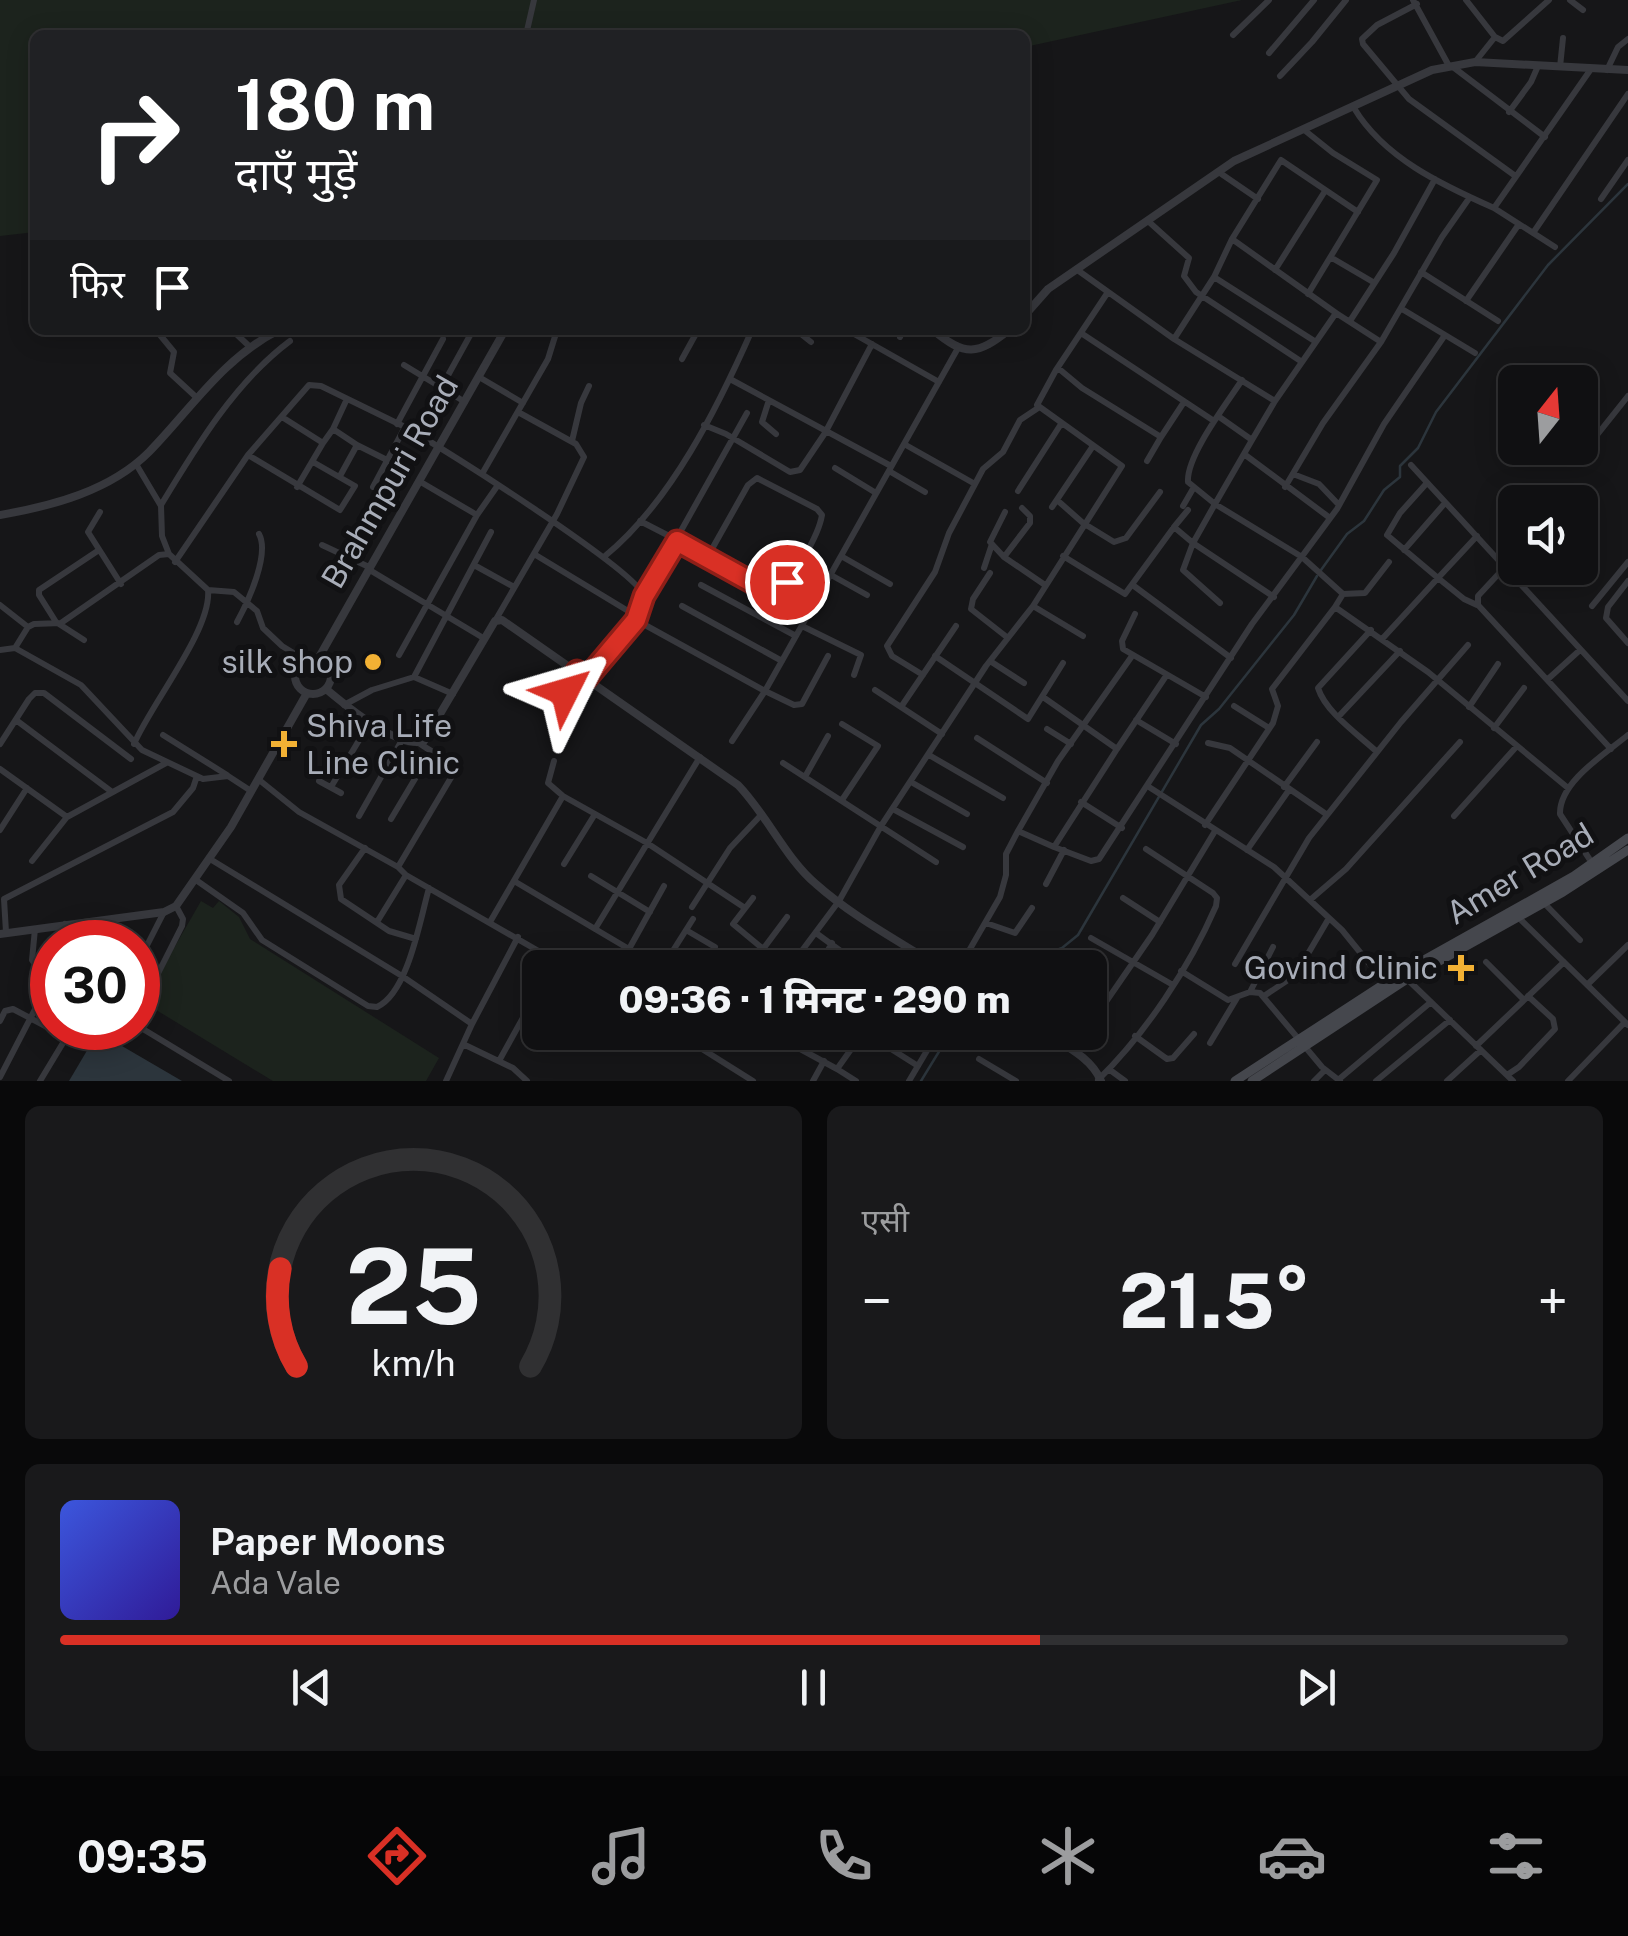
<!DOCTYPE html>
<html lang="hi">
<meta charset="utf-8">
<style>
:root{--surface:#101012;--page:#19191b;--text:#f1f3f6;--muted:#9c9d9f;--line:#303032;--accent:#d93025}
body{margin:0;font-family:"Public Sans","Noto Sans Devanagari",sans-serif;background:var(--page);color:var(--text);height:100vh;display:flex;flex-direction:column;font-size:38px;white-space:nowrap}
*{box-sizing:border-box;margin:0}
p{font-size:32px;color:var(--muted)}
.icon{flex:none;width:55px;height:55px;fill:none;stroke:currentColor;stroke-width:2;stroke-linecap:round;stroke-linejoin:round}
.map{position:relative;height:1081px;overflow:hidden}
.details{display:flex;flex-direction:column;gap:25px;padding:25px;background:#09090a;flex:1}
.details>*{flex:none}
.hud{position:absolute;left:30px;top:30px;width:1000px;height:305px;border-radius:15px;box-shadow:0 5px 25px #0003,0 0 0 2px var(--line);background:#202124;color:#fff;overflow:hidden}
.needle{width:65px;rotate:17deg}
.buttons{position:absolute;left:1498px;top:365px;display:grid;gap:20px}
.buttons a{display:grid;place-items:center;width:100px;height:100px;border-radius:15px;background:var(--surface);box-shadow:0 5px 25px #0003,0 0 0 2px var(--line);font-size:50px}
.speed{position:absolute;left:30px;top:920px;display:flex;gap:20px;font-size:50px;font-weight:700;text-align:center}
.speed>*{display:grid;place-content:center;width:130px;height:130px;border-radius:50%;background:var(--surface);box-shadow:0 5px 25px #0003,0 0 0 2px var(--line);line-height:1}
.speed .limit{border:15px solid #d22;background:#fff;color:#111}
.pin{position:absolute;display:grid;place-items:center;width:85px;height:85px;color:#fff;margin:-42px;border:5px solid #fff;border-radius:50%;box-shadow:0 2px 10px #0007}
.me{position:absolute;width:110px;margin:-55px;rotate:50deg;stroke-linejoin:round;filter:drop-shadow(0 0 8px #0008)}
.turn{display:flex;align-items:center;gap:35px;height:210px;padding:0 40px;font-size:45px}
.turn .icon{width:130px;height:130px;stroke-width:2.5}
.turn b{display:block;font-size:70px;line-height:85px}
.then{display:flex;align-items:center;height:95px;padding:0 40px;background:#0003;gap:20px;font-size:38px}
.big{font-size:75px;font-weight:800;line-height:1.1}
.details .card{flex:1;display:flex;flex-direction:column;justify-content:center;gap:15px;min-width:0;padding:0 35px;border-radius:15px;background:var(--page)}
.details .dial{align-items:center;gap:0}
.dial svg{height:260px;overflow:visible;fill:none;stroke:var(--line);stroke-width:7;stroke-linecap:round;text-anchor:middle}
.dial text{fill:var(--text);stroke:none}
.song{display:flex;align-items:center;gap:30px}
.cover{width:120px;height:120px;border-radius:15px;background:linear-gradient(135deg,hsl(230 70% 55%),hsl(250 70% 35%))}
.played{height:10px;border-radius:5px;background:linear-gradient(90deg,var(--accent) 65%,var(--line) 65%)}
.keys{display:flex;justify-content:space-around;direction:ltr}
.heat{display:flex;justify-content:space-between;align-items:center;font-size:55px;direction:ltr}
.details .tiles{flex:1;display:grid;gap:25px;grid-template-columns:1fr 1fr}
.card:last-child{grid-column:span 2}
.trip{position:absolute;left:522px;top:950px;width:585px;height:100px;border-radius:15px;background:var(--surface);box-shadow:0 5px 25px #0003,0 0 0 2px var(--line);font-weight:800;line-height:100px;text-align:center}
.dock{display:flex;height:160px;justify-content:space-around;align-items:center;background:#060607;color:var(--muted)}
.dock .icon{width:70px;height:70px}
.dock .selected{color:var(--accent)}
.dock b{font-size:45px;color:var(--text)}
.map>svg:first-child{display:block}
</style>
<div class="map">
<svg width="1628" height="1081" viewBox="0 0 1628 1081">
<rect width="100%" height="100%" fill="#161618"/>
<path fill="#1c231d" d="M0,0H1242L1025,47V35H35V232L0,236Z
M201,901L213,908L219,901L239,917L250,939L439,1058L426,1081H273L143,1002Z"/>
<path fill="#2c353c" d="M98,1032L182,1081H69Z"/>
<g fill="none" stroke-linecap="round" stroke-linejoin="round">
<path stroke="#2c353c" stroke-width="2.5" d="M1321,570L1347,534L1364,521L1384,490L1400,477V466L1418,448L1436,412L1548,265L1628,184
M1008,968L1062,948L1078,935L1201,725L1219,709L1294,615L1317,576
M921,1081L951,1032"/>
<path stroke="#37383d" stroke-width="6" d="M1413,0L1449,66
M1466,0L1495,37L1475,62
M1570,0L1583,10
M1417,4L1377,25L1362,39L1363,44L1409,99L1514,175
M526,35L534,0
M1233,35L1269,0
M1495,37L1503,41L1549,0
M1269,53L1314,0
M1453,67L1545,137
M1560,67L1563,38
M1607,70L1618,47L1628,39
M1280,76L1312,42L1346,0
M1354,108C1384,158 1442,185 1494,208L1591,69
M1509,112L1531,82L1538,66
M1303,129L1333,153L1377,180L1308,294
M1220,173L1258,199
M1601,199L1628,160
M1494,208L1555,247
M1148,221L1189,258L1184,276L1196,292L1302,362
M1533,233L1628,94
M1232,239L1336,313
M1332,258L1373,282
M1076,269L1174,339L1275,401L1252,440L1218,416
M1275,270L1325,191
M1421,272L1498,321
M1466,301L1519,224
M1402,309L1475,353
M1350,321L1394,253L1435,179
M232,330L249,346
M493,330L502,335
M796,330L811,342
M847,330L939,382
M1081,333L1214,421
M160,335L174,352L170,373L196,397
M900,337L903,330
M1174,339L1214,277
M1316,342L1214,277L1232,239L1281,160L1358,212
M682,359L698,330
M404,365L465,402
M1058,368L1082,388L1161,437L1184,402
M479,377L523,403
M730,379L891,466
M1242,380C1227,403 1186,456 1188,482L1215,504L1252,440
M441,388L473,330
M769,400L762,422L776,434
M1275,401L1336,313L1381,342L1442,237L1470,197
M282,417L323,443L297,487
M397,424L443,339
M704,425L726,434L790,472L800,470L825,433L872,344
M333,429L346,401
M1597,435L1628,396
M572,441L581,403L589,386
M323,443L333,429L357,445
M904,444L975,484
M1244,454L1330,518
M248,455L309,385L321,386L405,427
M1147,461L1161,437
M1411,465L1628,701
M835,468L876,493
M889,471L925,492
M482,474L548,359L557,330
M1293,474L1319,484L1339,505
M340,476L357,445L387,460
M419,481L477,515
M1426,484L1400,513L1387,535L1438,578L1477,536
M373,487L405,427C440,446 637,571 644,596L636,620L587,678
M1285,487L1323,423L1381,342
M1018,491L1061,424
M1057,500L1083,523L1114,542L1126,538L1160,492
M161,505C196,447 235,382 290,341
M1183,506L1194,487
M1052,507L1093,446
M100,512L88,532L121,584
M1005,512L990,542L1004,557L1045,585
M640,521L708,556L748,485L757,478L817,509L822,515C819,534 792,584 774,591L766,590L708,556
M1174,527L1188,510
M322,545L369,567
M1404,550L1445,503
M534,554L638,617
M605,556C671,502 718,407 752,330
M841,556L890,584
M1063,556L1125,594L1174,527L1193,543L1183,570L1220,603
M1004,557L1030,523V516L1022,508
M175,562L248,455L340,510L355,486L313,462
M474,565L514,587
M984,568L992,544
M1504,568L1478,596V605L1611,749
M368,569L485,639
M990,573L973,599L971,609L1008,638
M831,575L867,595
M1628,581L1608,607L1606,618L1628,643
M701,585L796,636
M1134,586L1231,658
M208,590L234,592L257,611L263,628L282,646L305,660
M1343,594L1365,593L1389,562
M645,595L747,413
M1274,597L1193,543L1215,504L1302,557L1343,594L1335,607L1428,672L1568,788
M0,605L28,627L34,624L61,623L159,555L169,554
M682,606L782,661
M1033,606L1083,636
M1592,606L1628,562
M1135,614L1122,641L1123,649L1206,697
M636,620L765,691L958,348
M495,621L557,514L584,457L576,444L518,412
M237,622C248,602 270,554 259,534
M802,626L861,655L854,675
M1371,630L1318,688C1326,713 1359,735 1377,752
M1383,638L1438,578L1464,599L1477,605
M84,640L56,622L39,595V590L99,550
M15,648L28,627
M0,650L15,648L81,685L142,750L203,779L228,776L251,791
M399,655L477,515L498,485
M935,656L1028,719L1063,663
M990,661L1024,683
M923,675L892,656L887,646L935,572L949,533L983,469L1003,452L1020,420L1038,408
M414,677L491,532
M1548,679L1580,650
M875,690L942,734
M1043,697L1117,749L1054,847L1091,861L1099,859L1252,624L1337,509L1384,424L1445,335
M344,705L372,690L414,677L453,694
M1234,706L1269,728
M901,707L956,626
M1469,707L1498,664
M553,711L577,671
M1339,716L1400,651
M16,720L112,792
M1136,720L1176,744
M842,724L878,746L842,800
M1494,728L1524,688
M1047,729L1071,744
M163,735L227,775
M977,738L1047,783
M732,741L765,691L794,705L802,704L828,656
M419,743C434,754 448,757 452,776L398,867L406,875L568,968
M1208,743L1230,748L1326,814
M0,744L29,699L35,693H44L131,759
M134,744C151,704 212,629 208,590L169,554L162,536L161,506L136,464
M1117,749L1166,676
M929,755L1003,798
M554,761L548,783L563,796L647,843L745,908
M783,763L936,862
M0,769L67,817
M806,775L828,736
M258,779L299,812L398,867
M319,781L341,793
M911,782L967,814
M331,787L370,722
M1149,787L1274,867L1342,930L1385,983
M1284,787L1317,742
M1081,802L1122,828
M893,809L963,847
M359,816L402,740
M1454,816L1517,746
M391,819L431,752
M1205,825L1273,723L1278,706L1272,689L1335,607
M0,830L27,788
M1054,847L1018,831L1058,761L1132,656
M365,848L339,885L341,899L389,931L416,939
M1247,850L1289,790
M210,859L402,976L472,1024
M32,861L67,817L166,763
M1592,863L1560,814C1559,782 1605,754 1628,735
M564,864L595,814
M591,876L650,912
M196,880L243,913L262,940L368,1006L377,1007C408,993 420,920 429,888
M514,881L661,968
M1046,884L1064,850
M753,898L733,924L762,948
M1123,898L1160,922
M1310,900L1346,869L1460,742
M1544,903L1580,940
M692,907L730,848L762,814
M1516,915L1628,1025
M377,922L406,875
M490,922L563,796
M986,923L1015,933L1032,908
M65,924L88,942
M595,929L700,757
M686,930L715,947
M6,932L4,899L173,812L193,788L197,776
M816,933L864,968
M1091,938L1173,985
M629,949L664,886
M1309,952L1329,918
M1486,962L1524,1000
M138,963L164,912
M1235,964L1309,838L1401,722L1468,645
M662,968L693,919
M749,968L787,917
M789,968L839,901L881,826L986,666L1033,606L1122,466L1037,405L1056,370L1108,292
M818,968L832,943
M959,968L1000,897L1006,875V854L1018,831
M1073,968L1074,967
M1181,971L1228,1000L1250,992L1260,993L1322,1067L1340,1081
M1406,978L1513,1081
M1587,985L1628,945
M1250,992L1273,947
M1264,996L1294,976
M138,1013L182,926L183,919L176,906
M0,1021L5,1011L13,1009L66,1037
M520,1023L557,1045
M1090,1025L1152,935L1215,831
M138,1026L229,1081
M675,1032L753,1081
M769,1032L837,1069L862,1034L869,1035L918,1066
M1135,1036L1167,1059L1173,1058L1194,1034
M1210,1043L1237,998
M463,1044L513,1068L527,1081
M1476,1046L1564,962
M1073,1051L1086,1032
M979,1059L1016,1081
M499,1061L540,987
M837,1069L856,1081
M1110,1070L1125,1081
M1507,1075L1519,1067L1555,1029L1553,1019L1528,996
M0,1077L46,988L47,981L32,960L35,929
M1098,1080C1146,1033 1189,968 1216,906L1217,898L1213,893L1146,849
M1338,1080L1431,1002
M40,1081L72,1028
M446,1081L472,1024L518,937
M813,1081L824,1061
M909,1081L938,1032
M1314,1081L1325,1070
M1376,1081L1450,1020
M1447,1081L1481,1050
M1568,1081L1625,1022"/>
<path stroke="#37383d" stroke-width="8" d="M1025,315L1048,289L1234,161L1432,70L1475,62L1628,70
M933,330C965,357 978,355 1009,330
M0,515C52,506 110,491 149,452C191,409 223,358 279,330
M295 676a18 18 0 1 1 36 0a18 18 0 1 1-36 0Z
M318,659L505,330
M326,689C345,705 399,750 424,741L495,621L502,620L738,785C767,815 786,859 816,884C853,917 899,941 941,968
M0,934L164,912L176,906L231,827L307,693
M1044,1032C1065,1046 1091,1057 1101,1081"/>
<path stroke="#45474d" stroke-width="9" d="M1235,1081L1401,973L1574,876L1628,838
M1252,1081L1407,979L1563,892L1628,850"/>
</g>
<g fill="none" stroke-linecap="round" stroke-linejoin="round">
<g stroke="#8d1f18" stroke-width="25">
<path id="route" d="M565,692L577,671L587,678L636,620L644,596L677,541L766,590L774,591L787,582"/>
</g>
<use href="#route" stroke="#d93025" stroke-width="18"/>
</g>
<g fill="#f2b134" stroke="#111113" stroke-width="4">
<circle cx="373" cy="662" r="10"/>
<path d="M279 729h10v10h10v10h-10v10h-10v-10h-10v-10h10z"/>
<path d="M1456 953h10v10h10v10h-10v10h-10v-10h-10v-10h10z"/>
</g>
<g text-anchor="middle" stroke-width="10" stroke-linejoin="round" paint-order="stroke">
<g font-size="32" fill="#a8adb8" stroke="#111113">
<text transform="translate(390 482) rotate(-60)" y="11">Brahmpuri Road</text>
<text transform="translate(1520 874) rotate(-31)" y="11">Amer Road</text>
</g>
<g font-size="32" fill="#a8adb8" stroke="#111113" text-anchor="end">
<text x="353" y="673">silk shop</text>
<text x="306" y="737" text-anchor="start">Shiva Life<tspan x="306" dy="37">Line Clinic</tspan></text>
<text x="1438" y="979">Govind Clinic</text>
</g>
</g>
</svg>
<div class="buttons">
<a><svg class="needle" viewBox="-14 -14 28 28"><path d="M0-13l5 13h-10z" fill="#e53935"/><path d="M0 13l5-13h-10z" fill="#9c9d9f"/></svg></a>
<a><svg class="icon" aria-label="sound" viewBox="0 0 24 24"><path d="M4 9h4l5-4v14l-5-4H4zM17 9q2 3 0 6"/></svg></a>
</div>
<div class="speed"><div class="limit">30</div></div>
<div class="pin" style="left:787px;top:582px;background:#d93025"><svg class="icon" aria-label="arrive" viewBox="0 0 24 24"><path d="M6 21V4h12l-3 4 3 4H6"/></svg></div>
<svg class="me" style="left:565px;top:692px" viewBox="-20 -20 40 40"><path d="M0-17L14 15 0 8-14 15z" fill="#d93025" stroke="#fff" stroke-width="4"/></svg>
<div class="trip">09:36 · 1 मिनट · 290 m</div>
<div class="hud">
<div class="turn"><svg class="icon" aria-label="right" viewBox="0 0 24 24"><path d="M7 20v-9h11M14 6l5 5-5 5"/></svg><div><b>180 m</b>दाएँ मुड़ें</div></div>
<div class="then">फिर<svg class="icon" aria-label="arrive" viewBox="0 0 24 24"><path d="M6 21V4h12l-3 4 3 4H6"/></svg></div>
</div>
</div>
<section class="details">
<div class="tiles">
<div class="card dial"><svg viewBox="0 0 100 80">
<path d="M14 69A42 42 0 1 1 86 69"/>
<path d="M14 69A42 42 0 0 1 9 39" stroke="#d93025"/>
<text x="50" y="56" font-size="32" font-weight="700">25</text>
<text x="50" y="72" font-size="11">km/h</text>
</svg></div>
<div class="card"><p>एसी</p>
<div class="heat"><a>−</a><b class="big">21.5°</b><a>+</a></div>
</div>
<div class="card">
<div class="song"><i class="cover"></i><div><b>Paper Moons</b><p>Ada Vale</p></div></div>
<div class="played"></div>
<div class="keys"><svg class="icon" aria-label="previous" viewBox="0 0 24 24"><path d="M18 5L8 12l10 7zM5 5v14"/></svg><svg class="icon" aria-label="pause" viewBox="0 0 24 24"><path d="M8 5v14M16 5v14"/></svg><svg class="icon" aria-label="next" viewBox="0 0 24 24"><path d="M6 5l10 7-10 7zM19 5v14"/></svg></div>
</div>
</div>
</section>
<nav class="dock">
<b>09:35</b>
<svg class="icon selected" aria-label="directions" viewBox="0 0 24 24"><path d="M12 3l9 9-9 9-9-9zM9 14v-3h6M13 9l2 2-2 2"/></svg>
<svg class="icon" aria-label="music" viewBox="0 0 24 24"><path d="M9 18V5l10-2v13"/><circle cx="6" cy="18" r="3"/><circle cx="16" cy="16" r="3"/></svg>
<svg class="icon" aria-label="phone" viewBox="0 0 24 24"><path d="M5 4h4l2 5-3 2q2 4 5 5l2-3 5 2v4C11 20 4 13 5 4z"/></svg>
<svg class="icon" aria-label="climate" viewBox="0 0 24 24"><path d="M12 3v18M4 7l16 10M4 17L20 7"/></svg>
<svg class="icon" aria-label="car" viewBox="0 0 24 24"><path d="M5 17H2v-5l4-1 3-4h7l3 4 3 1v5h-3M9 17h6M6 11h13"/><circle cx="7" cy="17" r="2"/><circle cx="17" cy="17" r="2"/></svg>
<svg class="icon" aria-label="filters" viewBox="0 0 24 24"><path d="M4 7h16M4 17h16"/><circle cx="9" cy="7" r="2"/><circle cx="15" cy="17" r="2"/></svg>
</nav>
